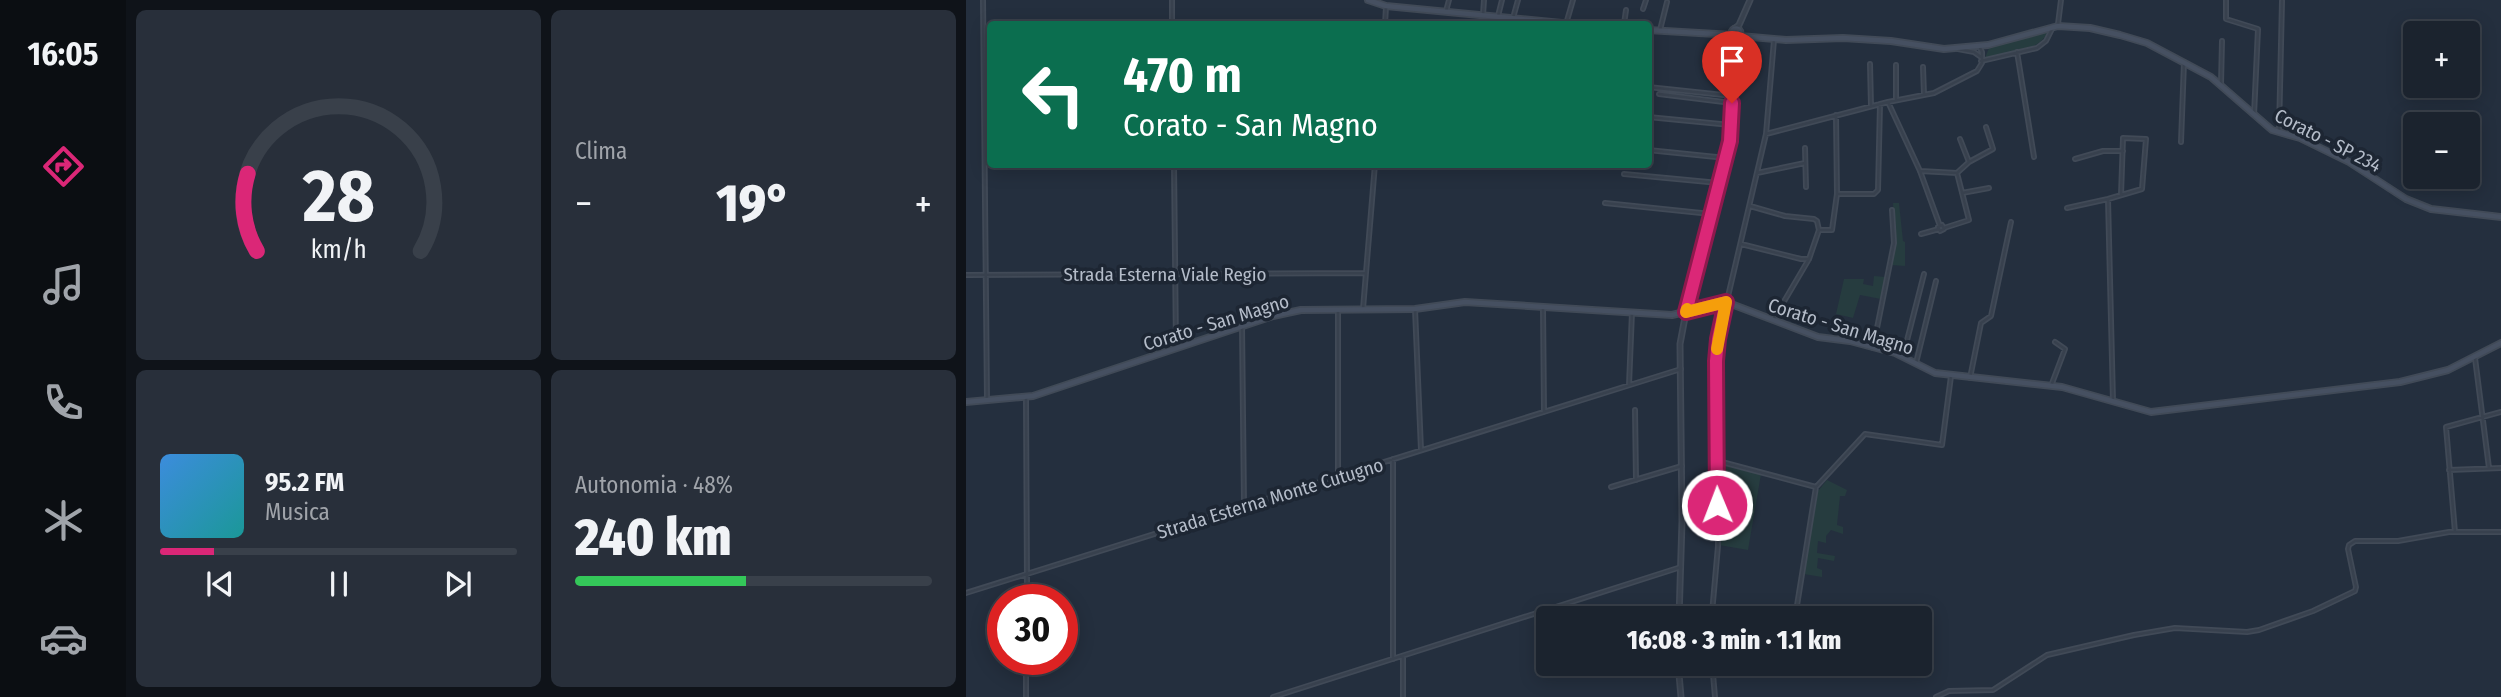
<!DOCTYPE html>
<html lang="it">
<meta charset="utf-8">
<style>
:root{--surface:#1b232e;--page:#282f3a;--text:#f1f3f6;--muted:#a0a4aa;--line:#39404a;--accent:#db2777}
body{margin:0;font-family:"Fira Sans Condensed",sans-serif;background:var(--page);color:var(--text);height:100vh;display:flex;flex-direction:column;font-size:26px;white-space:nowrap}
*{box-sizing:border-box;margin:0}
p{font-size:23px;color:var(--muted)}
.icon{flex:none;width:38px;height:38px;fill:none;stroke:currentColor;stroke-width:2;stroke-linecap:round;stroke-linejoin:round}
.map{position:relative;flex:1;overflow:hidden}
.side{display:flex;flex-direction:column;gap:10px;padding:10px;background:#0f1319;width:840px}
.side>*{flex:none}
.top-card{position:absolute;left:21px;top:21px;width:665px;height:147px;border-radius:7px;box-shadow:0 4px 18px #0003,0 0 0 2px var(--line);background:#0b6e4f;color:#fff;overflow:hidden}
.fabs{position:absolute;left:1437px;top:21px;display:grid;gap:14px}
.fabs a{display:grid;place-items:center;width:77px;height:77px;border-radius:7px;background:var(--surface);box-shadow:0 4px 18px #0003,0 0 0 2px var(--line);font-size:35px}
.speed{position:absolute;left:21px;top:584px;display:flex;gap:14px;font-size:35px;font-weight:700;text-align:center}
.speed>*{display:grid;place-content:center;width:91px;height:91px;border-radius:50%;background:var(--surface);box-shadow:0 4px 18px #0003,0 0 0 2px var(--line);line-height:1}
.speed .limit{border:10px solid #d22;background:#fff;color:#111}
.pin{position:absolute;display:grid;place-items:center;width:60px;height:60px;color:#fff;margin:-72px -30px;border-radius:50% 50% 50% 0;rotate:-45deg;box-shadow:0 0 7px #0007}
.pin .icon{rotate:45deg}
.me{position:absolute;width:77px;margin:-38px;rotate:359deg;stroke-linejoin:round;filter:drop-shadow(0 0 5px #0008)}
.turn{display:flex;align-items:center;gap:24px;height:147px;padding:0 21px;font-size:32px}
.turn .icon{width:91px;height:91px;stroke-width:2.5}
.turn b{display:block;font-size:49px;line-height:60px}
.big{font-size:52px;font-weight:800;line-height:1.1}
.side .widget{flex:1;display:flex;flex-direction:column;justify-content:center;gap:10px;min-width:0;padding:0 24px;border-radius:10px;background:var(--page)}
.side .dial{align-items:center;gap:0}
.dial svg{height:182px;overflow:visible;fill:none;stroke:var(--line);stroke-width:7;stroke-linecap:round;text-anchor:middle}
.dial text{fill:var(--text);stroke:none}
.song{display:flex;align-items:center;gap:21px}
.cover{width:84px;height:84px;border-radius:10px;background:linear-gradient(135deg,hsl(210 70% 55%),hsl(180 70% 35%))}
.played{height:7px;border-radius:4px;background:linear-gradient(90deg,var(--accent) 15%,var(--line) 15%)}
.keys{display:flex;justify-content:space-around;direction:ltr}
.heat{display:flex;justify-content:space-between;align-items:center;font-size:38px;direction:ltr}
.charge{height:10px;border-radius:5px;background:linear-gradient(90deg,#34c759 48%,var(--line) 0)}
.side .tiles{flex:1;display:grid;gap:10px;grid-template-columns:repeat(2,1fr)}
.trip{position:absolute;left:570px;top:606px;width:396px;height:70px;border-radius:7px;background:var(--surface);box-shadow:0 4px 18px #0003,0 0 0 2px var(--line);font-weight:800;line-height:70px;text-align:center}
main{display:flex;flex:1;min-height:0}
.dock{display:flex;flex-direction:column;width:126px;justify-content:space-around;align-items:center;background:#0b0e12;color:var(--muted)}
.dock .icon{width:49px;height:49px}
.dock .active{color:var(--accent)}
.dock b{font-size:32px;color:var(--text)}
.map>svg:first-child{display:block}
</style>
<main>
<nav class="dock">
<b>16:05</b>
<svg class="icon active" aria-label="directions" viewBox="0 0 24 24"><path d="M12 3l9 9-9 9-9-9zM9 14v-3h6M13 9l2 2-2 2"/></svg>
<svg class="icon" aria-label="music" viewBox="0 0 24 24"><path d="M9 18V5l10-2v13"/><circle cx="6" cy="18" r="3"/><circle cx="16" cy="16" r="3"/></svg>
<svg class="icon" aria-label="phone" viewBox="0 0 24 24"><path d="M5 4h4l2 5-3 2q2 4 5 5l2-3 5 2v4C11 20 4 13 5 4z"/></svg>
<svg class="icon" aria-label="climate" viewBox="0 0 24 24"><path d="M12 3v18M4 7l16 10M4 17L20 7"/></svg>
<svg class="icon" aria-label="car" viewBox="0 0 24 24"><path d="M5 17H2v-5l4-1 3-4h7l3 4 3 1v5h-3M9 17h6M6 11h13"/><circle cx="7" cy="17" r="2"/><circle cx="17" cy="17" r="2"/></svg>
</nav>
<section class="side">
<div class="tiles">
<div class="widget dial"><svg viewBox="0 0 100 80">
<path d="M14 69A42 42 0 1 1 86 69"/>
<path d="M14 69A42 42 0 0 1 10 35" stroke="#db2777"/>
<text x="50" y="56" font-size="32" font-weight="700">28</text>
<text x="50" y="72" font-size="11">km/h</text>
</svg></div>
<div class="widget"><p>Clima</p>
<div class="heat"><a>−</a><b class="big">19°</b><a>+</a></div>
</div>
<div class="widget">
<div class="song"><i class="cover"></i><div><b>95.2 FM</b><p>Musica</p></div></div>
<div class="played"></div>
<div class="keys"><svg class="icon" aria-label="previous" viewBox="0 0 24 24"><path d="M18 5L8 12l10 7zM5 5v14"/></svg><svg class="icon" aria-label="pause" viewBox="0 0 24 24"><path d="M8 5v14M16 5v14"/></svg><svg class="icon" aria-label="next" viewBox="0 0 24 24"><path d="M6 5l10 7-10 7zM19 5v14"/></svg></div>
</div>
<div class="widget"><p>Autonomia · 48%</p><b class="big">240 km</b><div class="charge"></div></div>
</div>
</section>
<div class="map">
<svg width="1535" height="697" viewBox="0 0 1535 697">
<rect width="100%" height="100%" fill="#242f3e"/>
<path fill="#263c3f" d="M1083,29C1075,53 1040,53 1019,58L1023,48Z
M927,203H933L937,241L939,242V266L925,265L929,242Z
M908,276L919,277L915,299L894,295L887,318L870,314L878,279H898L897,284L907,286Z
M752,462L795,474L782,550L753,545Z
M861,480L881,490L879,496H874L871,525L877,527V534L865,530L860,536V543L852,541L851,553L869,556L868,561L852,558L851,568L856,570V577L838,574L852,491Z"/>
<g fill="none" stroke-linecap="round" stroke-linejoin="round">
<g stroke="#414a57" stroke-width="6">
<path id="minor" d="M17,0L21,400
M206,0V24
M1260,0V19L1292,29L1288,115
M677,9L680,0
M480,11L483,0
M517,15L518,0
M532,16L536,0
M547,18L552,0
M419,24L420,7
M600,24L607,0
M658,24L660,10
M1092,24L1095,0
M694,30L701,2
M992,49L1008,52L1015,57
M1051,52L1068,157
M1015,61L1071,48L1080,41L1087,27
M904,64L905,106
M930,65V100
M957,67L958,95
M1255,84L1256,41
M682,87L767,96
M693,94L766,103
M922,102L954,171L974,226
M682,117L765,125
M1313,131L1316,1
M800,134L922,102L968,93L1011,71L1016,63V52L1013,46
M994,139L1003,162
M1215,142L1218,62
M839,148L840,187
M682,150L760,158
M1109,159L1137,151H1157
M208,164L210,347
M954,171L991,173L1003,162L1027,149L1020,127
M791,173L839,163
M658,174L753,183
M996,193L1023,188
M871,194H908L912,190L914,104
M1142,199L1147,401
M639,203L745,214
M784,206L819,216L848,219L851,221L853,230H866L871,194L870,115
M1101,208L1142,199L1176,189L1180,139L1157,138L1155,195
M976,225L978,229L974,231L972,227Z
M978,228L1003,220L991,173
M955,234L973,229
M775,244L835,259H843
M0,275L399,273
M577,307L578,412
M397,309L409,164
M449,309L455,450
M807,320L843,259L853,230
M276,326L278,505
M907,348L928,243L926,210
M937,356L958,274
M1509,358L1523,468
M950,363L970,281
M1004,378L1015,323L1025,316L1045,222
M663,385L666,312
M1085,386L1099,349L1089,342
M60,397L61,585L65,600
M669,410L670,480
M427,459V659
M752,461L850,487
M1483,470L1535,468
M372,477V309
M645,487L716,466
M1489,532L1480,427L1535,412
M0,593L715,369
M60,600L61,589
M747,618L746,613L752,546L750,361L752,339L800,134L808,40
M829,618L850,487L899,434L976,445L985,376
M85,660L86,665
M746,663L749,697
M60,697V660
M307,697L715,567
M437,697V656
M970,697L983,691L1027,690L1081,655L1168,635L1209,628L1281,632L1293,630L1347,611L1389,591L1390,587L1382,549L1383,545L1389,541H1432L1483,532H1535"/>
</g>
<g stroke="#414a57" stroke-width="7">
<path id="tertiary" d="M768,29L773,25L784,0
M713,618L716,521L714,344L720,312L764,141L770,40L768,37
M712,663L715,697"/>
</g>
<g stroke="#414a57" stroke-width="8">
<path id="secondary" d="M402,0L420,6L606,24
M765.5 33a4.5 4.5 0 1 1 9 0a4.5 4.5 0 1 1-9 0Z
M682,30L767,35
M774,36L820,40L877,38L925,41L978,49L1022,45L1092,26L1124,28L1154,35L1181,43L1245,77L1306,130L1334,138L1383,162L1440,199L1465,209L1535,217
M0,402L67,396L307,316L335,310L449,309L499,302L706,315L760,302L852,337L884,341L929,353L969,373L1096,387L1185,412L1434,382L1482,370L1535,343"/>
</g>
<use href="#minor" stroke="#38414e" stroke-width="2.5"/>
<use href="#tertiary" stroke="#38414e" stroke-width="3.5"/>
<use href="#secondary" stroke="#465061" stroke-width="4.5"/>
</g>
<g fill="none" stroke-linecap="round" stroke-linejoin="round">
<g stroke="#8e194d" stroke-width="18">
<path id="route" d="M751,505L750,361L752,339L760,302L720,312L764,141L766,103"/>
</g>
<use href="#route" stroke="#db2777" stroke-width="12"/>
<path stroke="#f59e0b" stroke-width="12" d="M721,309L720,312L760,302L751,349"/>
</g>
<g text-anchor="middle" stroke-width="7" stroke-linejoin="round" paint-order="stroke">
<g font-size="19" fill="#b4bcc9" stroke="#1d2633">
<text transform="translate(1362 140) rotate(27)" y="7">Corato - SP 234</text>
<text x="199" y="281">Strada Esterna Viale Regio</text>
<text transform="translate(250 322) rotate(-17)" y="7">Corato - San Magno</text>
<text transform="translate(875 326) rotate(17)" y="7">Corato - San Magno</text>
<text transform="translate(304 498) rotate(-17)" y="7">Strada Esterna Monte Cutugno</text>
</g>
</g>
</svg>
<div class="fabs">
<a>+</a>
<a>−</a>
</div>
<div class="speed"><div class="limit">30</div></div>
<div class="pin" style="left:766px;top:103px;background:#d93025"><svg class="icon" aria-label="arrive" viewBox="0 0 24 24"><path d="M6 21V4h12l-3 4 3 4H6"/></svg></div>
<svg class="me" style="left:751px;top:505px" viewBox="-20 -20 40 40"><circle r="17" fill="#db2777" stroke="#fff" stroke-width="3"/><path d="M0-11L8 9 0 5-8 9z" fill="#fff"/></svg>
<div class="trip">16:08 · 3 min · 1.1 km</div>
<div class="top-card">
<div class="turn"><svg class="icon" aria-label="left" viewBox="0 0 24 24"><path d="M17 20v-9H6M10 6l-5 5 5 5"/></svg><div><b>470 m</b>Corato - San Magno</div></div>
</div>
</div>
</main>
